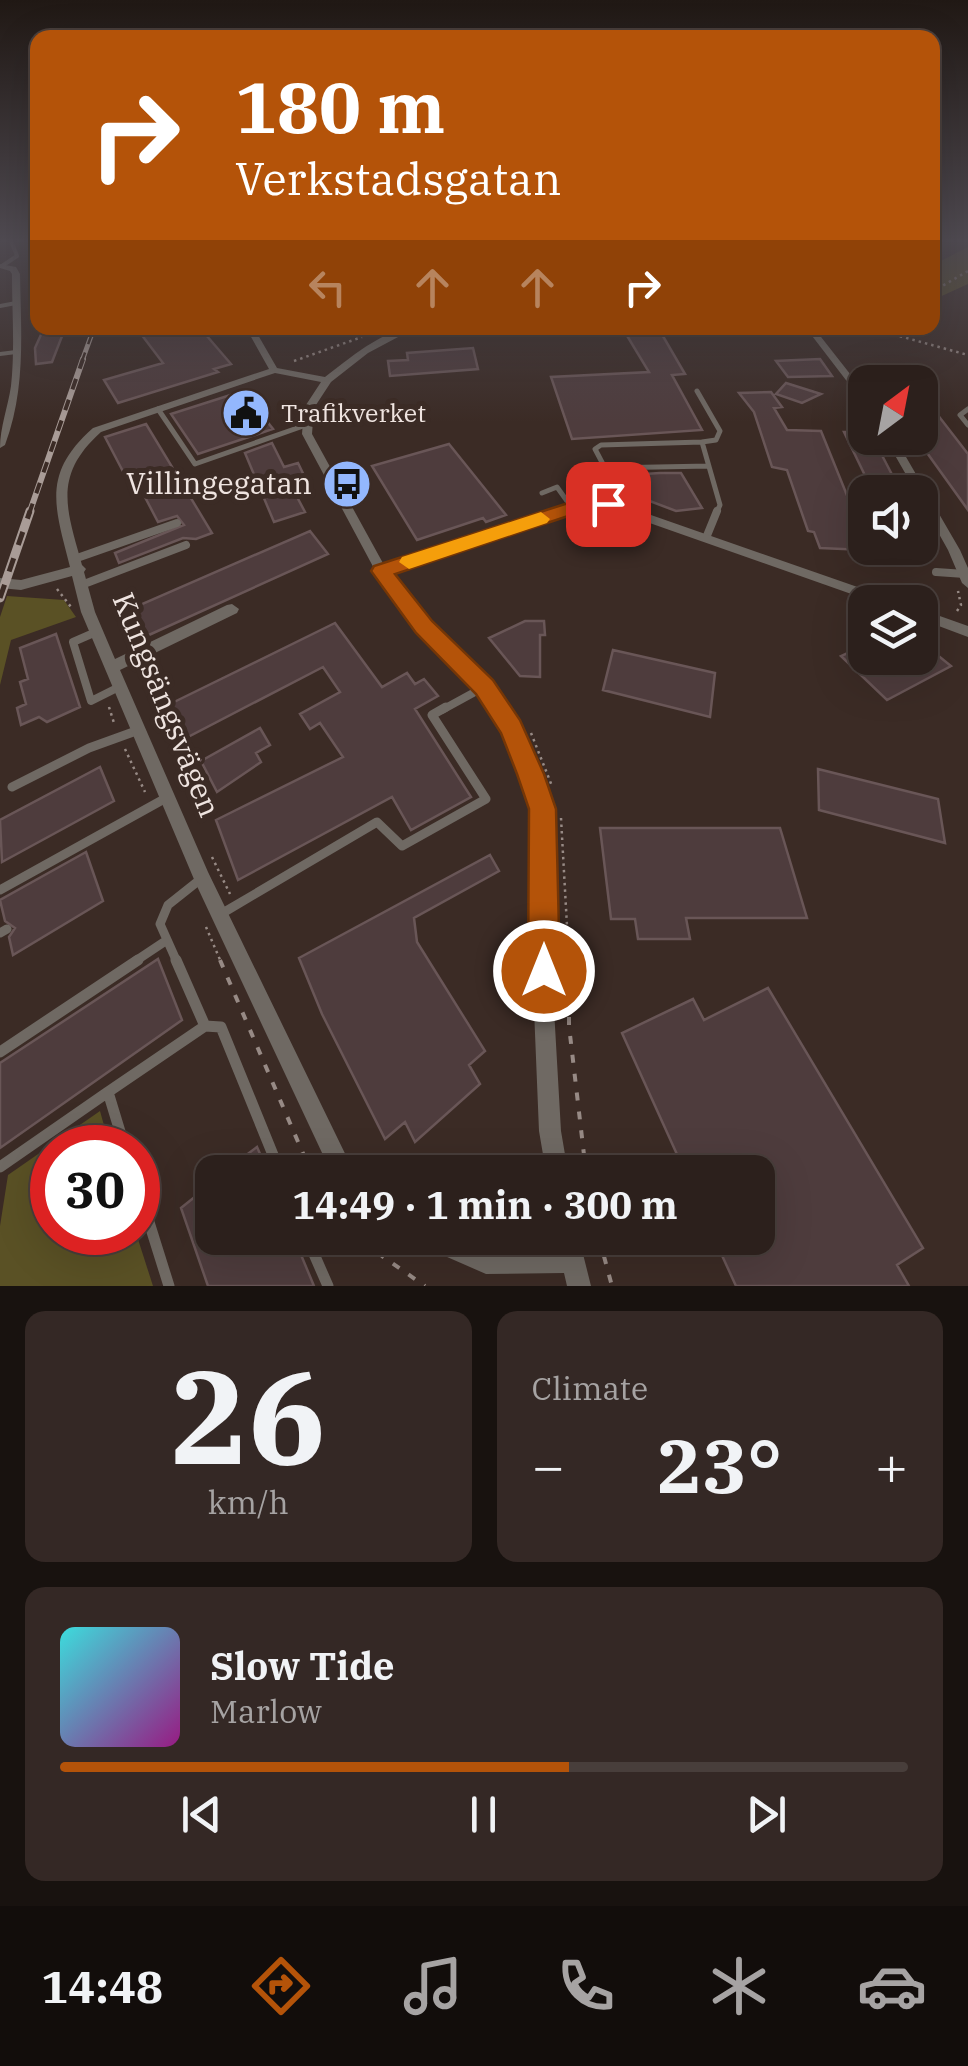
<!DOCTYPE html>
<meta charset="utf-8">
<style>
:root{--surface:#2c201c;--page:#342825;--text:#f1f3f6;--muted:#a6a3a3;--line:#483e3b;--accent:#b45309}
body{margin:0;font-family:"IBM Plex Serif",serif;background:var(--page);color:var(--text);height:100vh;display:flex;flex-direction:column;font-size:38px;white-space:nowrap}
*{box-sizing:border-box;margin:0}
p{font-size:32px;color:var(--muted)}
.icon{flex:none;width:55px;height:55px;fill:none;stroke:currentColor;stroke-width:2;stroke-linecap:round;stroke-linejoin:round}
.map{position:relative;height:1286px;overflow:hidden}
.details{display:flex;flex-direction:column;gap:25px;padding:25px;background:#18120f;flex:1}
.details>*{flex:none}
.guide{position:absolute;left:30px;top:30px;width:910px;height:305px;border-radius:20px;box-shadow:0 10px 40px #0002,0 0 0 2px var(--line);background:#b45309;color:#fff;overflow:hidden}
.needle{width:65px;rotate:32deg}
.tools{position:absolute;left:848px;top:365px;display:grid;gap:20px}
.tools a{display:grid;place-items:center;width:90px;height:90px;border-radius:20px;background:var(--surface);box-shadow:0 10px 40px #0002,0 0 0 2px var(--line);font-size:50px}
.speed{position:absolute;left:30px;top:1125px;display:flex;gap:20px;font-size:50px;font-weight:700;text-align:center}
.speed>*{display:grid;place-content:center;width:130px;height:130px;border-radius:50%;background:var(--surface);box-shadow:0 10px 40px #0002,0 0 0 2px var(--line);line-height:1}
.speed .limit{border:15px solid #d22;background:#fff;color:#111}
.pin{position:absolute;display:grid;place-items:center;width:85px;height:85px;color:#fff;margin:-42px;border-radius:20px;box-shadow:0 5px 15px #0006}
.me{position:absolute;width:110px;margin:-55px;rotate:0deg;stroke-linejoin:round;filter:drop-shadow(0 0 8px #0008)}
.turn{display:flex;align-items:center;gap:35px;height:210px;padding:0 40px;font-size:45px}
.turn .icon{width:130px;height:130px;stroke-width:2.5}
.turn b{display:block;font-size:70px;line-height:85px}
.lanes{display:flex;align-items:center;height:95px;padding:0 40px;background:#0003;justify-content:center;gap:50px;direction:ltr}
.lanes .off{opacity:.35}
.big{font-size:75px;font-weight:800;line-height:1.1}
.details .tile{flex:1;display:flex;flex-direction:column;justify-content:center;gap:15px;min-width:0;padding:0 35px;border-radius:20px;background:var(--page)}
.details .dial{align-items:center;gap:0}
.dial b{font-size:130px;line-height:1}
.song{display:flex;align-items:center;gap:30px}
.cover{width:120px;height:120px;border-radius:15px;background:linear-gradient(135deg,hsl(180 70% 55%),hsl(310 70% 35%))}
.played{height:10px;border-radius:5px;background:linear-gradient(90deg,var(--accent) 60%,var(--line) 60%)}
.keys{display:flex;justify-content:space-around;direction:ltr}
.heat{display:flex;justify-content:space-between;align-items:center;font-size:55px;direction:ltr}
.details .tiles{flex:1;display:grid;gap:25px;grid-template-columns:1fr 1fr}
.tile:last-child{grid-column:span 2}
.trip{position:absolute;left:195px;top:1155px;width:580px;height:100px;border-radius:20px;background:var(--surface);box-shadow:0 10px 40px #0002,0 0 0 2px var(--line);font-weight:800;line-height:100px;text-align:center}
.menu{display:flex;height:160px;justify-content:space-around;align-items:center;background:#120d0b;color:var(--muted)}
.menu .icon{width:70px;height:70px}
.menu .current{color:var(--accent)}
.menu b{font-size:45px;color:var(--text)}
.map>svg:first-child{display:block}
</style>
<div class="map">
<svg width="968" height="1286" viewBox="0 0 968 1286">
<rect width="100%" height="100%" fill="#3b2b25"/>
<path fill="#5a5125" d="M968,247V284L933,300V265Z
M7,596L64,600L76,617L11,640L0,685V617Z
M100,1111L110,1147L52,1148V1232L136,1233L153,1286H0V1226L8,1175Z"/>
<path fill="#4e3c3d" stroke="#695657" stroke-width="2.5" d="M44,328H64V331L52,362L36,364L35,348Z
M165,328H200L231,364L214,369L218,372L118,403L104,380L163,363L141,334Z
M660,331L685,374L672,375L702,430L572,439L551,377L649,372L626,334Z
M473,348L478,369L390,376L388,361L408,360L407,353Z
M820,359L832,376L788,377L776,361Z
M786,383L821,394L802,403L776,394Z
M243,391L273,429L198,454L171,414Z
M771,392L782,407L774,408L787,430L821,431L859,525L865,526V550L820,548L814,532L808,531L787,470L772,467L754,412L739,393Z
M920,392L968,454V510L920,443Z
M146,424L212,533L196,539L183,538L119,563L115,553L184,525L177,516L158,522L136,480L129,483L105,437Z
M844,432H865V438H873L901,492H873Z
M272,443L284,467L298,463L311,490L296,495L305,512L274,522L245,453Z
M449,444L506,515L486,522L483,518L417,540L372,466Z
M660,473H681L702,508L676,511L618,489L614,476Z
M310,531L328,554L140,639L126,611Z
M525,621H544L545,635H540V677L520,676L489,638Z
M335,623L382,687L407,673L415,684L424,679L438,696L415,709L471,797L411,830L392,797L238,880L216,820L343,757L320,723L310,729L300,714L340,692L323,667L184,739L168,705Z
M56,634L80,707L47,722L39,717L21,725L17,708L26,704L20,682L28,679L20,648Z
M920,641L951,666L887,700L841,656L865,645V658H920Z
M613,650L715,673L710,717L603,690Z
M260,728L270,745L256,753L261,762L217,792L201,761Z
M100,767L114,801L2,862L0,820Z
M818,769L938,799L945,843L819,810Z
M600,828H780L807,918H686L690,939H638L635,919H611Z
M86,852L103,901L13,955L9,937L15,928L5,921L0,900Z
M490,855L499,871L414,918L417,942L485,1051L469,1065L480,1084L415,1142L405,1122L385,1139L322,1014L299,958Z
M158,959L182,1020L0,1148V1063Z
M768,988L923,1248L897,1265L909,1286H736L714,1238H758V1172H685L622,1033L693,999L704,1020Z
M257,1147L268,1172H225L245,1156Z
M212,1183V1238H294L314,1286H208L181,1208Z"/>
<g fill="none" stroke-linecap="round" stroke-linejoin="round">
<path stroke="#978a85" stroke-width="2.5" stroke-dasharray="2.5 4" stroke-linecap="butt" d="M932,292L968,271
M881,331L968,355
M827,333L883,328
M294,361L362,337
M57,589L71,607
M957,611L961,605L958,591
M109,707L114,723
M531,733L552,786
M125,749L145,792
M561,818L569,962
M212,857L230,894
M206,927L221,962"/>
<path stroke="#978a85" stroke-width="4" stroke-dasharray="8 11" stroke-linecap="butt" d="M220,960L311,1172
M569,960V1026L586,1172
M358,1158L376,1172
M365,1238L382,1256L425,1286
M599,1238L612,1286"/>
<path stroke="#6f6963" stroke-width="4" d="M932,254L936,255
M2,266L17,256L12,243
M0,306L16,303
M0,354L16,352"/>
<path stroke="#6f6963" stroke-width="5" d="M697,391L720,431L716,440L702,442L720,505L716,514
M158,409L195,464L306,425
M968,409L960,415L968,425
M702,442L601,445L595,449L605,468L709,466
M542,493L557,487L572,508"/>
<path stroke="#6f6963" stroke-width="8" d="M706,538L717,511
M77,558L177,523
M936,572L965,574
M84,584L186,545
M96,632L73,642L91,701L119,687
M442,710L484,687"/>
<path stroke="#6f6963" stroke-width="9" d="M12,787L89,748L136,731
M0,890L166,798
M221,914L377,822L402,846L486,799L432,715L446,707
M0,933L7,929
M134,962L167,940
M177,962L160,924L168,905L202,878"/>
<path stroke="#6f6963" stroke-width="11" d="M176,960L205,1026L221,1027L280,1172
M0,1052L138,960
M125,1148L108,1092L205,1026
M0,1167L108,1092
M138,1187L169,1286
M307,1238L328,1286"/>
<path fill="#6f6963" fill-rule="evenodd" d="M0,264L16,267L20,274C21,333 26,389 5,445L0,448C0,427 8,407 11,386C15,349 12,311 12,274L10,271L0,268Z
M246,328H254L277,368L325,377C347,360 387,326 415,328L368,353L331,382L314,408L312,434L384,565L568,505L608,500L892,599L894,602H874L607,508L573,512L389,573L429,623L489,683L517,723L551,809L554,1009L561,1131L568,1172H546L539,1131L534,1009L535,809L506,731L479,691L419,631L377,574L302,434L304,408L321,382L275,373L101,432C52,476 67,510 82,565L86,569L84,572L95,612L115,659L227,605L232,604L239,609L237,613L120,670L208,872L354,1172H331L196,884L81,612L72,576L21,590L0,588V578L21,580L70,567C55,507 41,474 93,428L269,369Z
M806,328H814L865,393V402L862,401Z
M885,438H895L960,550L968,568V588L962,583L948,550L920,500V492H916Z
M920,609L968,626V637L920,619Z
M418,1238H457L486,1250L558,1249L555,1238H579L591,1286H567L564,1273L486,1274L422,1246Z"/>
<g stroke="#a99c97" stroke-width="5">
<path id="rail-far2" d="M82,361L94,328"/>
</g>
<g stroke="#a99c97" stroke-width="6">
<path id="rail-far1" d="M29,514L83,359"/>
</g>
<g stroke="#a99c97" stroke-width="9">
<path id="rail" d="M0,598L30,511"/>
</g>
<use href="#rail-far2" stroke="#3b2b25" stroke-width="2.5" stroke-dasharray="9" stroke-linecap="butt"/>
<use href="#rail-far1" stroke="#3b2b25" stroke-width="4" stroke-dasharray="11" stroke-linecap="butt"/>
<use href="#rail" stroke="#3b2b25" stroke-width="5" stroke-dasharray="14" stroke-linecap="butt"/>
</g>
<linearGradient id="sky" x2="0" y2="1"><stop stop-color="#201814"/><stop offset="0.57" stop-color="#4f4a51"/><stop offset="1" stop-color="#4f4a51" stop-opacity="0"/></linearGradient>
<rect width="968" height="422" fill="url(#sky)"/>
<path fill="#b45309" stroke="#753606" stroke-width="2.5" d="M608,498L614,500V509L574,514L395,574L432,621L493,680L520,720L544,774L556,809L560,971L556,982L544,987L533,982L528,971L529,809L517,774L501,733L476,694L416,633L371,571L374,566L565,504Z"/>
<path fill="#f59e0b" d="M541,512L550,519L547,523L409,569L399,562L402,557Z"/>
<defs>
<g id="civic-disc" transform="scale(2.5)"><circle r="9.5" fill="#93b7fd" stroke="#3b2b25"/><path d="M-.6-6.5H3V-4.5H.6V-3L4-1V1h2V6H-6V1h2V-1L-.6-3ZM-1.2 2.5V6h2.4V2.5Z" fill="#111"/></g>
<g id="bus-disc" transform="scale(2.5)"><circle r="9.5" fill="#93b7fd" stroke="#3b2b25"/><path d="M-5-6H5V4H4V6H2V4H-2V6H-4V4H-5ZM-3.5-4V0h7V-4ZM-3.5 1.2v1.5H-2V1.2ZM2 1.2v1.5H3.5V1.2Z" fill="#111"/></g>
</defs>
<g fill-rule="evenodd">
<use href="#civic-disc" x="246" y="413"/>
<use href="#bus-disc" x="347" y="484"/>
</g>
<g text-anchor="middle" stroke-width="10" stroke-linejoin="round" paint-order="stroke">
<g font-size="25" fill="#efe4e0" stroke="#3b2b25" text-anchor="start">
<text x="281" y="422">Trafikverket</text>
</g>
<g font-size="30" fill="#efe4e0" stroke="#3b2b25" text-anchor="end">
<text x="312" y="494">Villingegatan</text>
</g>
<g font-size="30" fill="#efe4e0" stroke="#3b2b25">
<text transform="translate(166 705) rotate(68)" y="10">Kungsängsvägen</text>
</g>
</g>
</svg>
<div class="tools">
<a><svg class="needle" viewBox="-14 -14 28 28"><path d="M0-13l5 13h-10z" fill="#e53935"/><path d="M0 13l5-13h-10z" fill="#a6a3a3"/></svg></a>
<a><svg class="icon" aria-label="sound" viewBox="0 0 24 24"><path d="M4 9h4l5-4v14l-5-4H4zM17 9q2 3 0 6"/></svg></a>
<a><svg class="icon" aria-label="layers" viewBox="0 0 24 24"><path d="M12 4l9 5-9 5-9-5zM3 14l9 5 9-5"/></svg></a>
</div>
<div class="speed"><div class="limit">30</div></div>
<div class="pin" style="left:608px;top:504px;background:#d93025"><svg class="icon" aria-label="arrive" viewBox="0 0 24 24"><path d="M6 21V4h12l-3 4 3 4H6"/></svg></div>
<svg class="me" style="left:544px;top:971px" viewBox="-20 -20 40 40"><circle r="17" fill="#b45309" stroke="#fff" stroke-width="3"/><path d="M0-11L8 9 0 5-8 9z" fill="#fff"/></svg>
<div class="trip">14:49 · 1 min · 300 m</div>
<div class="guide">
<div class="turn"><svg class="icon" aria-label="right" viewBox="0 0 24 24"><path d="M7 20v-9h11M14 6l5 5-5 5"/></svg><div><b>180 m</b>Verkstadsgatan</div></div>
<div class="lanes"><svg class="icon off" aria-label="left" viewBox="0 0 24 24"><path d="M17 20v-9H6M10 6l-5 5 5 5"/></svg><svg class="icon off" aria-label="ahead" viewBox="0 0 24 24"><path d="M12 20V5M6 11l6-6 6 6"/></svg><svg class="icon off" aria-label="ahead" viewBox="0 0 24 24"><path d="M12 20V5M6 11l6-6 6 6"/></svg><svg class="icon" aria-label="right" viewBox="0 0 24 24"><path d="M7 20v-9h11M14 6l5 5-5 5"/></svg></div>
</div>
</div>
<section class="details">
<div class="tiles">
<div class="tile dial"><b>26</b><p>km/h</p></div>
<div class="tile"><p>Climate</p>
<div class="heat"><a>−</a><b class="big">23°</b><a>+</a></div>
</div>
<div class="tile">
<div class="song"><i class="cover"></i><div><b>Slow Tide</b><p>Marlow</p></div></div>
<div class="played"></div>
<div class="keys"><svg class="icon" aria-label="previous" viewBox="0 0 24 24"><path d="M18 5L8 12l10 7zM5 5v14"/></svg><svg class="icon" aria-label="pause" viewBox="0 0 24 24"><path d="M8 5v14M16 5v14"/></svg><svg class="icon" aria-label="next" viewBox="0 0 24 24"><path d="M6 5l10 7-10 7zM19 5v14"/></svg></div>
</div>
</div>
</section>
<nav class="menu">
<b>14:48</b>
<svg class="icon current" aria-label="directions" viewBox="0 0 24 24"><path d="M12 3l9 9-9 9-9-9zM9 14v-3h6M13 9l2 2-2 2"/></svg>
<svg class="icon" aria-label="music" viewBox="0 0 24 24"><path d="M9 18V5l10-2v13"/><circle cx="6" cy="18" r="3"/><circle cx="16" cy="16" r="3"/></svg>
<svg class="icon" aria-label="phone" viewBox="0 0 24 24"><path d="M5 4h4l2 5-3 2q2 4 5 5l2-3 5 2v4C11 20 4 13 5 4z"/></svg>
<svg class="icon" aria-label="climate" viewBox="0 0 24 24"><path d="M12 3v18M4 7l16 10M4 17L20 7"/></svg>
<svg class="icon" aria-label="car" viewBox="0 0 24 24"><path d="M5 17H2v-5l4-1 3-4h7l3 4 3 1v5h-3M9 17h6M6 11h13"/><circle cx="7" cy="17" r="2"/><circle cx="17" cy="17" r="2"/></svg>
</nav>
